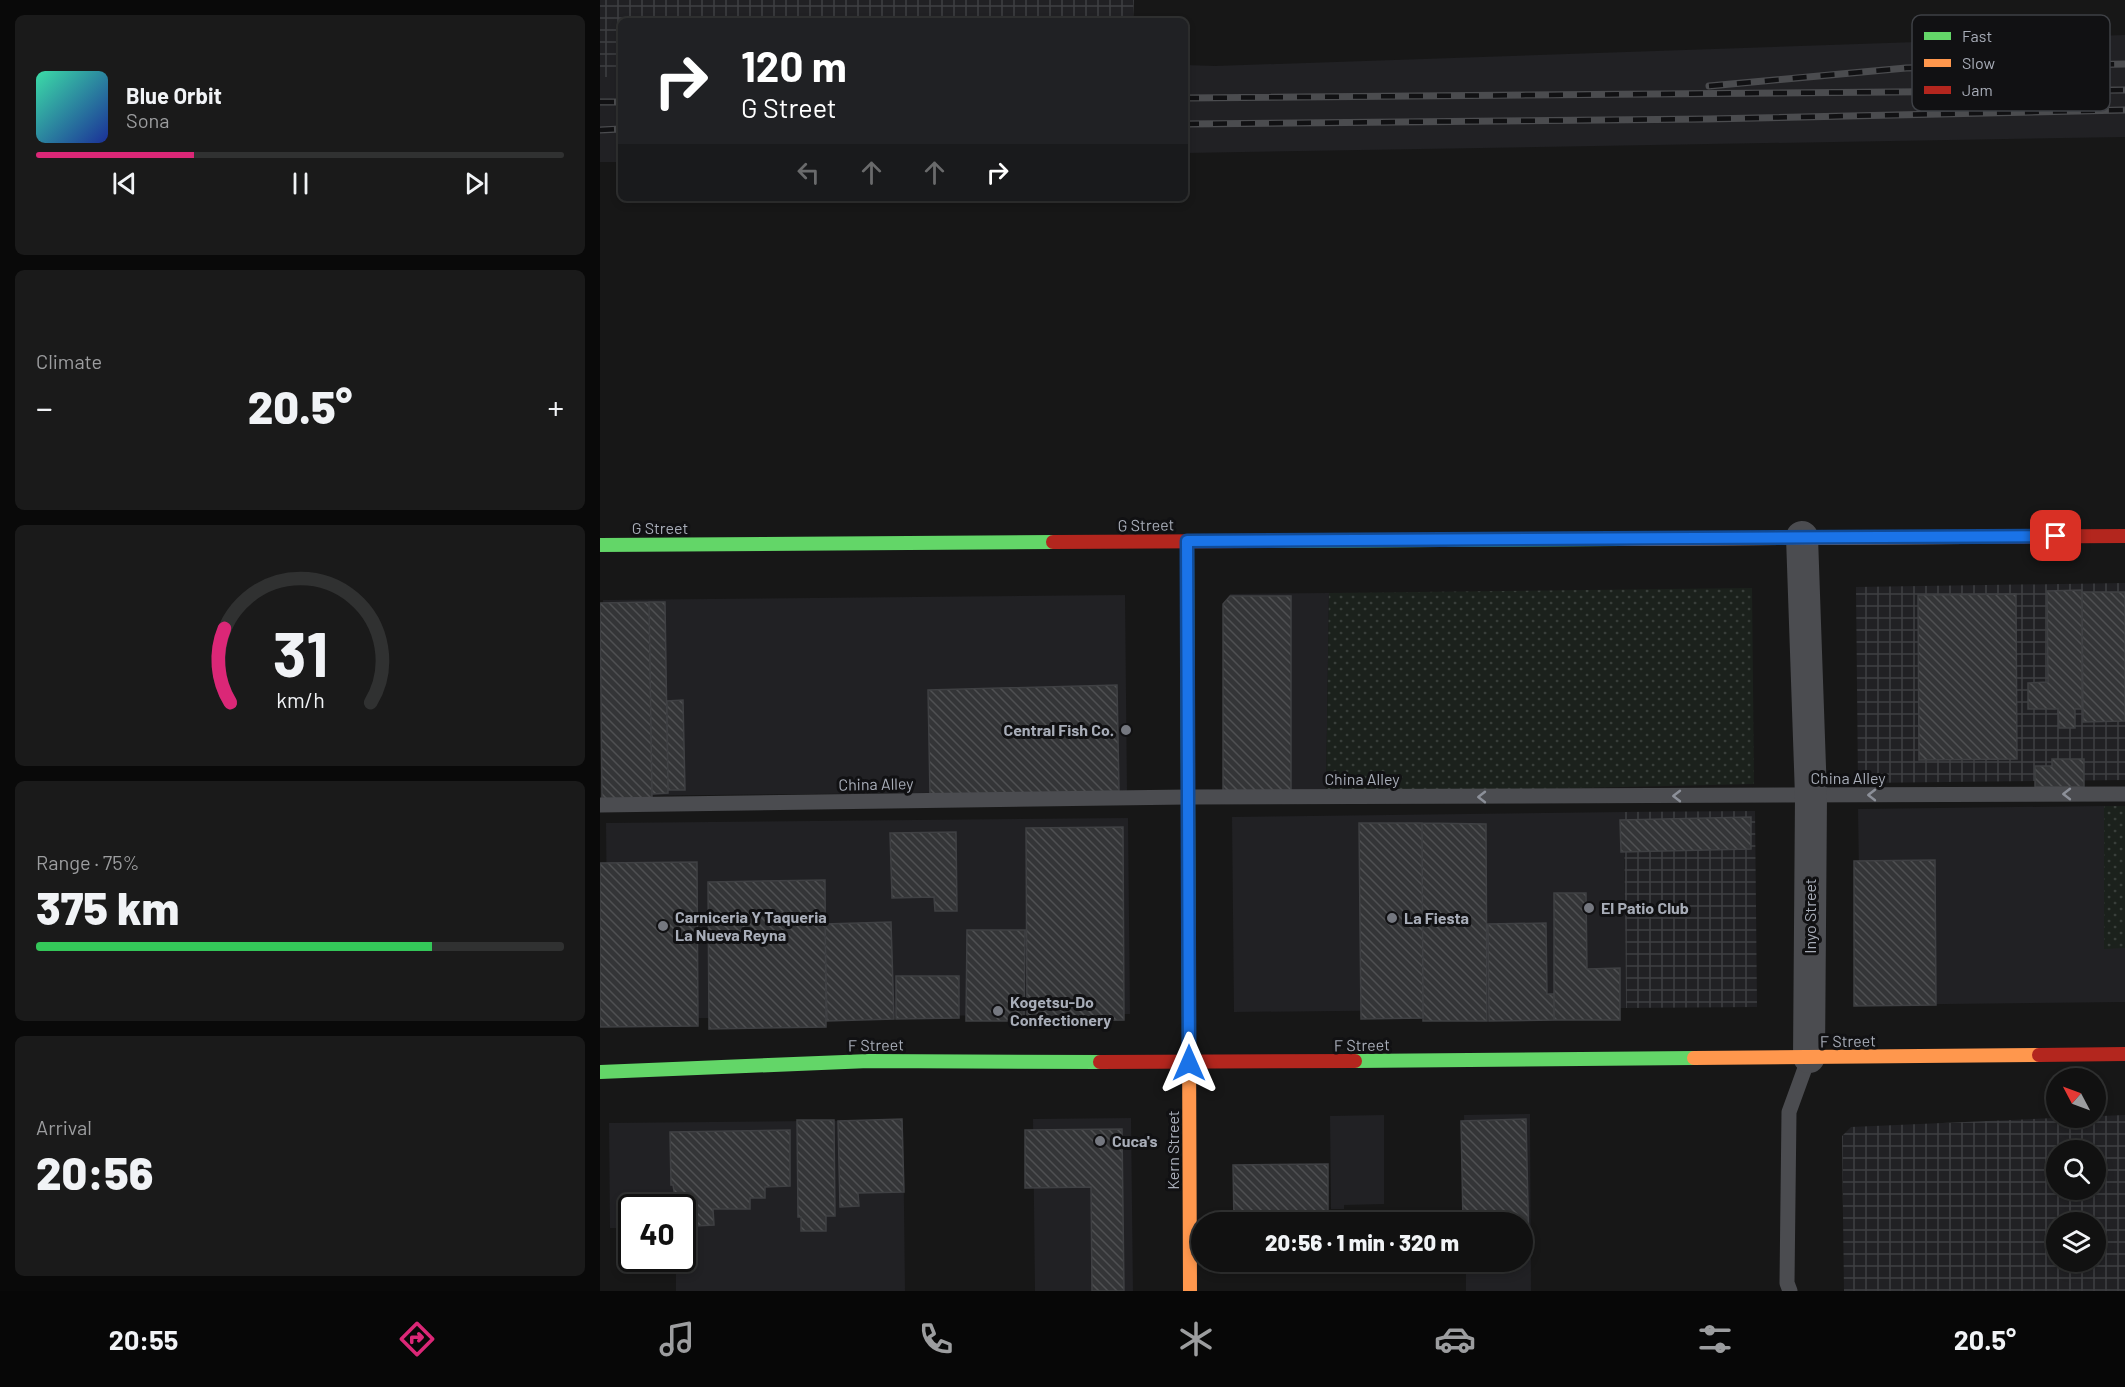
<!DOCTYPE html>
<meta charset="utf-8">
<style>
:root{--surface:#111;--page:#1a1a1a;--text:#f1f3f6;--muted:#9c9d9f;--line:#303131;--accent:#db2777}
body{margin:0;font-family:Barlow,sans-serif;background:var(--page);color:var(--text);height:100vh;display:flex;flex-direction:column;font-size:22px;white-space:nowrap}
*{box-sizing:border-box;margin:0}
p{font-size:20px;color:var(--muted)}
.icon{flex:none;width:33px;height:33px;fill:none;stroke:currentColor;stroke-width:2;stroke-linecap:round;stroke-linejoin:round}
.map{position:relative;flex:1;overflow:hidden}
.details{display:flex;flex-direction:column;gap:15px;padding:15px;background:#090909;width:600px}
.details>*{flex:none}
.guide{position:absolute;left:18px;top:18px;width:570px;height:183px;border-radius:9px;box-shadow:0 3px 9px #0003,0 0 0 2px var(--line);background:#202124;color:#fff;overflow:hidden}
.needle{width:39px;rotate:311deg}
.tools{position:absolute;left:1446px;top:1068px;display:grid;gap:12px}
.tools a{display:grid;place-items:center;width:60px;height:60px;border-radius:50%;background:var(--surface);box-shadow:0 3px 9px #0003,0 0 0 2px var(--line);font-size:30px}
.speed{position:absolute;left:18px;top:1194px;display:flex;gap:12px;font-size:30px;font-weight:700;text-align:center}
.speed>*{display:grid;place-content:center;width:78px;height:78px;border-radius:50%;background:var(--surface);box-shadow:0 3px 9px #0003,0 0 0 2px var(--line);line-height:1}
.speed .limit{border:3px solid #111;border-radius:9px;background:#fff;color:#111}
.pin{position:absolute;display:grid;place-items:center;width:51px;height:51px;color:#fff;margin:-26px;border-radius:12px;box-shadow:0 3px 9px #0006}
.me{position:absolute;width:66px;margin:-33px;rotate:0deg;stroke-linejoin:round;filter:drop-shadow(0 0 4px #0008)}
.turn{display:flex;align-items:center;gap:21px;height:126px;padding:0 24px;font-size:27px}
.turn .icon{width:78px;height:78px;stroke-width:2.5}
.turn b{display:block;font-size:42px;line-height:51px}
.lanes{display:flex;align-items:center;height:57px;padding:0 24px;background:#0003;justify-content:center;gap:30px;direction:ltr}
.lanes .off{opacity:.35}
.big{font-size:45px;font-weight:800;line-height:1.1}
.details .card{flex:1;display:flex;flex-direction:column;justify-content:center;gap:9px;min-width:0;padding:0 21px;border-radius:9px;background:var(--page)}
.details .dial{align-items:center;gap:0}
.dial svg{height:156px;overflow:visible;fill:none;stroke:var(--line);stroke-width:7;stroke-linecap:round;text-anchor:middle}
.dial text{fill:var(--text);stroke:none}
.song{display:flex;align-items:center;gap:18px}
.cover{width:72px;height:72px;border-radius:9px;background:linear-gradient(135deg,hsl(160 70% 55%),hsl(230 70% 35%))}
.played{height:6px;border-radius:3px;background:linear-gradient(90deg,var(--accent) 30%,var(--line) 30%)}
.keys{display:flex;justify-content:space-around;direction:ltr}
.heat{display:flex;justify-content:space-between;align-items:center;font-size:33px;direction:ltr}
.charge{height:9px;border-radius:4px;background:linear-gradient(90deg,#34c759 75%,var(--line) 0)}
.trip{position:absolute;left:591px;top:1212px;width:342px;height:60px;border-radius:30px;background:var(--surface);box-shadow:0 3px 9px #0003,0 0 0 2px var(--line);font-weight:800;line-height:60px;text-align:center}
.tabs{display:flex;height:96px;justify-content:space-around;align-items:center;background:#070707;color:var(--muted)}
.tabs .icon{width:42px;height:42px}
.tabs .selected{color:var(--accent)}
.tabs b{font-size:27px;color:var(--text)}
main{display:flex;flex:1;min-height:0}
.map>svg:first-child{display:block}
</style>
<main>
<section class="details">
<div class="card">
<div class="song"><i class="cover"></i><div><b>Blue Orbit</b><p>Sona</p></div></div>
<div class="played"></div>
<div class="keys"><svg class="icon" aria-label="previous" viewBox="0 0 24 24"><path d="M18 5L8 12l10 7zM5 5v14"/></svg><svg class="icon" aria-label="pause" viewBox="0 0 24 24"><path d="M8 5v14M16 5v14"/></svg><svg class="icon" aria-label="next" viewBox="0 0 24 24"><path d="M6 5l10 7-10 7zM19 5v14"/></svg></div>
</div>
<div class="card"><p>Climate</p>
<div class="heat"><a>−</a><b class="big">20.5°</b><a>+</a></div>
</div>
<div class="card dial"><svg viewBox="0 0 100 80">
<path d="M14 69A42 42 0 1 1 86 69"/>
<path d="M14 69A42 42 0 0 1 11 31" stroke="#db2777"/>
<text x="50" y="56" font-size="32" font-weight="700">31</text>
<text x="50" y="72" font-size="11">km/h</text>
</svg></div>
<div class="card"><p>Range · 75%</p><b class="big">375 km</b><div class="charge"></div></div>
<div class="card"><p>Arrival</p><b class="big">20:56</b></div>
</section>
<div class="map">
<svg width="1525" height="1291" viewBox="0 0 1525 1291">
<defs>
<pattern id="industrial-grid" width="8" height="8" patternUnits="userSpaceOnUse" patternTransform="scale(1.5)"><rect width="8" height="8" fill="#212124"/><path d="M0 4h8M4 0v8" fill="none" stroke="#3e3f42"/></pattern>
<pattern id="grass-dots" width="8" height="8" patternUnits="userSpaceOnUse" patternTransform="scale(1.5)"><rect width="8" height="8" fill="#1b211c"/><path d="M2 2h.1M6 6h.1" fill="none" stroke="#393f3b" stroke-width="1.8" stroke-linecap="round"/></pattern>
<pattern id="building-back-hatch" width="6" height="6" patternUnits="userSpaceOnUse" patternTransform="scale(1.5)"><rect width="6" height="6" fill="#343537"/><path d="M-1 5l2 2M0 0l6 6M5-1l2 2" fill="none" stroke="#4f5052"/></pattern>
</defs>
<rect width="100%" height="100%" fill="#171717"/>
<path fill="#212124" d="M1525,35V137L585,153V65L615,66Z
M0,77H21V162H0Z
M729,593L726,794L632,790L630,594Z
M525,595L527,791L5,796L3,600Z
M1504,806V948H1525V1002L1261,1005L1258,809Z
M1024,812L1026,1008L634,1012L632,817Z
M528,818L530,1014L8,1019L6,823Z
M930,1114L931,1291H866V1262H922V1222H865L864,1115Z
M784,1115V1204L744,1205V1209H731L730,1116Z
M531,1118L533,1291H435L433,1119Z
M303,1120L305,1291H76V1259L82,1258V1208H32L31,1228H10L9,1123Z"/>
<path fill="url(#industrial-grid)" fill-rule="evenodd" d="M0,0H534L533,21H21V77H0Z
M1525,583V780L1258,783L1256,587Z
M1155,811L1157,1007L1026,1008L1024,812Z
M1525,1115V1291H1244L1242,1136L1251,1127ZM1456,1150H1496V1190H1456ZM1456,1222H1496V1262H1456Z"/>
<path fill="url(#grass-dots)" d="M1152,588L1154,784L726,794L729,593Z
M1504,806H1525V948L1504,949Z"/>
<path fill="url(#building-back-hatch)" stroke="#3f4043" stroke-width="1.5" d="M1482,590V709H1475V728H1459L1458,709H1428V683L1448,682L1447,591Z
M1482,592H1525V721L1483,722Z
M1416,594L1417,759L1319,760L1318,595Z
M630,596H691V791H623V604Z
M49,602L52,798L2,799L0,603Z
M49,602H65L68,793L52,794Z
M517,685L519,791L330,795L328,690Z
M83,700L85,790H68L67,701Z
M1452,759H1484V787H1435V766H1452Z
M1151,817V849L1021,852L1020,820Z
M759,823H822L823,1018L761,1019Z
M822,823L886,824L887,1021H823Z
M523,827L524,1020L427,1021L426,828Z
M356,832L357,911H335L334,897L292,898L290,833Z
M1335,860L1336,1005L1254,1006V861Z
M97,862L98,1026L0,1027V863Z
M225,880L226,1027L109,1029L108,882Z
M954,893H986L987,969L1020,968V1020H954Z
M291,922L294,1019L227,1021L225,924Z
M946,923L947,994H954V1020L889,1021L888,924Z
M367,930H425L424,1021H366Z
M296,976H359V1018L296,1019Z
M302,1119L304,1192L258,1193L259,1206L240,1207L238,1121Z
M926,1119L929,1250H922V1222H863L861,1121Z
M197,1120H234L235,1216H226V1231H201V1217H198Z
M522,1129L524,1291H492L491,1187L425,1188V1130Z
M190,1130V1186L165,1187V1198H150V1209H113L114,1225L95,1226V1210H82V1208H77L73,1185H71L70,1132Z
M728,1164V1222H634L633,1165Z
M634,1262H729L634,1264Z"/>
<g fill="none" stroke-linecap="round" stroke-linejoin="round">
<path stroke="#4b4c50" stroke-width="15" d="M0,805L588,797L1525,794
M1190,1291L1187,1283L1189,1112L1209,1057"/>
<path stroke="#4b4c50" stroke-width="32" d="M1202,537L1211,796L1209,1057"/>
<path stroke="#63d668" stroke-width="14" d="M587,541L589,1039
M652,541L1022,539
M0,545L453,542
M755,1061L1094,1058
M0,1072L269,1061L500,1062"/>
<path stroke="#ff974d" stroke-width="14" d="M1022,539L1364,537
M589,1039L590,1291
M1094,1058L1439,1055"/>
<path stroke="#b3261e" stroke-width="14" d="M1364,537L1525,536
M453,542L652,541
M1439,1055L1525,1054
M500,1062L755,1061"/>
<g stroke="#4b4c4f" stroke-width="7">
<path id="rail" d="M1109,86L1306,68L1525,64
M585,98L1525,90
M0,102H21
M585,124L1108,119L1525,110
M0,130L21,129"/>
</g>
<use href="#rail" stroke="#111113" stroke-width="4.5" stroke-dasharray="14" stroke-linecap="butt"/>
</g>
<defs><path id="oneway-chevron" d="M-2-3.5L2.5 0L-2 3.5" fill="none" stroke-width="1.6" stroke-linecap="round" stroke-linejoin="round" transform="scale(1.5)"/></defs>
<g stroke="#8c9099">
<use href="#oneway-chevron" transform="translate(1467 794) rotate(180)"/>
<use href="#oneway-chevron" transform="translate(1272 795) rotate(180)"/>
<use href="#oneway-chevron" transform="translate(1077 796) rotate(180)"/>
<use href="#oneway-chevron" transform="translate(882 797) rotate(180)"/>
</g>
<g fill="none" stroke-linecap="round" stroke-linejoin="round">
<g stroke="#114b97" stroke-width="15">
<path id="route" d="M589,1063L587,541L1456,536"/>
</g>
<use href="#route" stroke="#1a73e8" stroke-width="10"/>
</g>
<g fill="#757880" stroke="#111113" stroke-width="2">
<circle cx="526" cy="730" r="6"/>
<circle cx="989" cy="908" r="6"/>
<circle cx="792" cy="918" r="6"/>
<circle cx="63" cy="926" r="6"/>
<circle cx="398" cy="1011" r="6"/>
<circle cx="500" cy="1141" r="6"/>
</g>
<g text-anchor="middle" stroke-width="6" stroke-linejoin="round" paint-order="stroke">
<g font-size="16" fill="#a8adb8" stroke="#111113">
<text transform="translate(546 525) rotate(-1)" y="6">G Street</text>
<text x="60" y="534">G Street</text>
<text x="1248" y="784">China Alley</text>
<text x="762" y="785">China Alley</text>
<text transform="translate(276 784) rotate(-1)" y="6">China Alley</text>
<text transform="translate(1210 916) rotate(-90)" y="6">Inyo Street</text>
<text transform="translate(1248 1041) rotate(-1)" y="6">F Street</text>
<text transform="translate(276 1045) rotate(-1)" y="6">F Street</text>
<text transform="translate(762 1045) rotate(-1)" y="6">F Street</text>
<text transform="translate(573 1150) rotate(-90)" y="6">Kern Street</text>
</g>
<g font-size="16" font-weight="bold" fill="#a8adb8" stroke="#111113" text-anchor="start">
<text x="514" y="736" text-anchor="end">Central Fish Co.</text>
<text x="1001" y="914">El Patio Club</text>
<text x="75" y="923">Carniceria Y Taqueria<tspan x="75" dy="18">La Nueva Reyna</tspan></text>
<text x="804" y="924">La Fiesta</text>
<text x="410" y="1008">Kogetsu-Do<tspan x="410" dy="18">Confectionery</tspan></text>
<text x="512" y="1147">Cuca's</text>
</g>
</g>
<rect x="1312" y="15" width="198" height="96" rx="9" fill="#111113" stroke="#3e4045" stroke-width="1.5"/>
<rect x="1324" y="32" width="27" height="8" fill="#63d668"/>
<rect x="1324" y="59" width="27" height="8" fill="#ff974d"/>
<rect x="1324" y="86" width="27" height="8" fill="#b3261e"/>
<g font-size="16" fill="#a8adb8">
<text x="1362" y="42">Fast</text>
<text x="1362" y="69">Slow</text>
<text x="1362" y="96">Jam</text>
</g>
</svg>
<div class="tools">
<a><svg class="needle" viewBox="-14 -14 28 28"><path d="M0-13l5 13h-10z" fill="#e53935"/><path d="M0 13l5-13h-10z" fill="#9c9d9f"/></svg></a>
<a><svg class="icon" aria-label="search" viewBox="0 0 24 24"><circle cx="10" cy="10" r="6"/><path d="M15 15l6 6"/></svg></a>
<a><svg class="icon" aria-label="layers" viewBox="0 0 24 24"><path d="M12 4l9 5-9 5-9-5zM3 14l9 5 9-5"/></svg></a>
</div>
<div class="speed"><div class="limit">40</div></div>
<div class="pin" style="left:1456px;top:536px;background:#d93025"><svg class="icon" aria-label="arrive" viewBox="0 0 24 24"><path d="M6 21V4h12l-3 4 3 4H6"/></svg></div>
<svg class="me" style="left:589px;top:1063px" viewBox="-20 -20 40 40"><path d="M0-17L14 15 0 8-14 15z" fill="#1a73e8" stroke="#fff" stroke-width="4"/></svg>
<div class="trip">20:56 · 1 min · 320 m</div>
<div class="guide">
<div class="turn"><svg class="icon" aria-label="right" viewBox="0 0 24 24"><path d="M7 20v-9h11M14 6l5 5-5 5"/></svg><div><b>120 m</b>G Street</div></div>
<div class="lanes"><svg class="icon off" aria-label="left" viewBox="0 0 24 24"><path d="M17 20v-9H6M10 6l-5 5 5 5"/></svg><svg class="icon off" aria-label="ahead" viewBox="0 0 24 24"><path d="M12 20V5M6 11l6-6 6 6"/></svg><svg class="icon off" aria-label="ahead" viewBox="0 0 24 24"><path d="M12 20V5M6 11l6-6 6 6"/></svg><svg class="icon" aria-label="right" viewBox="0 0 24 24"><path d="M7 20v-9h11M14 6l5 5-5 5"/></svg></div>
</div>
</div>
</main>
<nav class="tabs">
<b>20:55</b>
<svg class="icon selected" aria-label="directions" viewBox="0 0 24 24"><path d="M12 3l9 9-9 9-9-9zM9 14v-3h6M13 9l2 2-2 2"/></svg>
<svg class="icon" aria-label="music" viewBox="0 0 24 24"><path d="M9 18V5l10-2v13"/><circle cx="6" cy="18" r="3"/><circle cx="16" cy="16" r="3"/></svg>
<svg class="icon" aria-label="phone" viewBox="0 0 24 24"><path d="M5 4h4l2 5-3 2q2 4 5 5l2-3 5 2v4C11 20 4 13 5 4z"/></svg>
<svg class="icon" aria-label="climate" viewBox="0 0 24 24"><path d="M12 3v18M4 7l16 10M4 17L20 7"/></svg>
<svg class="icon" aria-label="car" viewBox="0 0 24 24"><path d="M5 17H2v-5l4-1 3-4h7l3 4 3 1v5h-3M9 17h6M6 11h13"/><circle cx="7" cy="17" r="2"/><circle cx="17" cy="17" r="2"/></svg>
<svg class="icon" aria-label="filters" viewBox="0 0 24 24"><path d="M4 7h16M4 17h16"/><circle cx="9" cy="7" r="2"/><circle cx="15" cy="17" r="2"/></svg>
<b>20.5°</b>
</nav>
